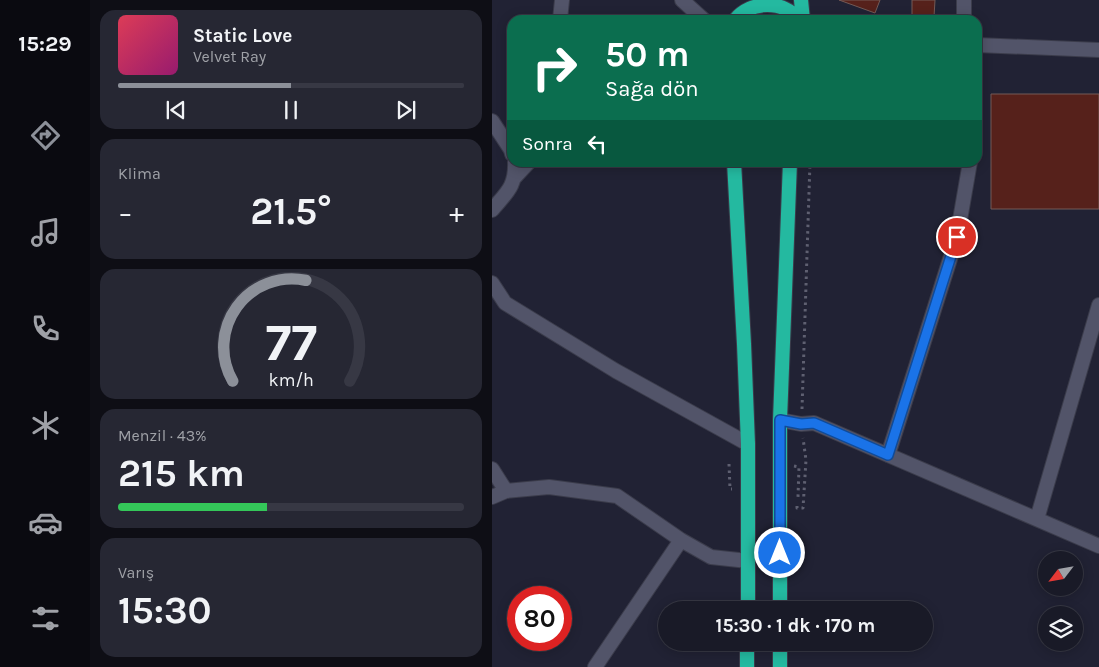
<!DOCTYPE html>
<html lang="tr">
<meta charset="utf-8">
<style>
:root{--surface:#191a27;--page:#262733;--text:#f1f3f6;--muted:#9fa1a7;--line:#373844;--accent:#8c9099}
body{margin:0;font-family:Karla,sans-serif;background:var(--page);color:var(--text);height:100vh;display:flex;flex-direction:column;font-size:19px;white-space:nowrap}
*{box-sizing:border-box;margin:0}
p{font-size:16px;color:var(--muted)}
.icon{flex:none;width:28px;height:28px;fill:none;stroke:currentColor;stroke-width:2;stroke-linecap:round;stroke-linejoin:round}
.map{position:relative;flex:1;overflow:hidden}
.details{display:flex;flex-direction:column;gap:10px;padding:10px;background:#0e0e15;width:402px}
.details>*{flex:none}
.top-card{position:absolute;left:15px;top:15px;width:475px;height:152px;border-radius:15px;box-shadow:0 2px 12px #0003,0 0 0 1px var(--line);background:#0b6e4f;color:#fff;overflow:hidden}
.needle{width:32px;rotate:239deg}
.buttons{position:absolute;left:546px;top:551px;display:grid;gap:10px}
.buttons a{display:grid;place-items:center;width:45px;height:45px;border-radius:50%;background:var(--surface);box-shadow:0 2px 12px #0003,0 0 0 1px var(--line);font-size:25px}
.speed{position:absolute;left:15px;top:586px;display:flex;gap:10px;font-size:25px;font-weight:700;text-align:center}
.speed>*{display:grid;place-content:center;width:65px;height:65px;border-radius:50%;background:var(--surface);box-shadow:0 2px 12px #0003,0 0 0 1px var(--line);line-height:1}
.speed .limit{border:8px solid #d22;background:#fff;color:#111}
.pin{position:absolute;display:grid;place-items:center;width:42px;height:42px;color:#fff;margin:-21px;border:2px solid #fff;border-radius:50%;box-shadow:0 1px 5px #0007}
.me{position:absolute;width:55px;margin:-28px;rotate:0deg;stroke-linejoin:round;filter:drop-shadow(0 0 4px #0008)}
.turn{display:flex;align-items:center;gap:18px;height:105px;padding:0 15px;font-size:22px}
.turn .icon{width:65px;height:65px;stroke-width:2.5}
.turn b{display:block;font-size:35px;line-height:42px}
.then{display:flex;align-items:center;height:48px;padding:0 15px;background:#0003;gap:10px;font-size:19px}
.big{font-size:38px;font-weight:700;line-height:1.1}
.details .widget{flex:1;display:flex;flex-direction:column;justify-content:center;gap:8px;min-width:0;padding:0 18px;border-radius:15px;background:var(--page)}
.details .dial{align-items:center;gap:0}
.dial svg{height:130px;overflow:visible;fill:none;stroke:var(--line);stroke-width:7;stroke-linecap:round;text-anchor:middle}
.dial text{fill:var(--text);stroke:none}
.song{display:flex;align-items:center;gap:15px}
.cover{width:60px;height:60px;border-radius:8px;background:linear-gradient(135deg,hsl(350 70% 55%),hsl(320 70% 35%))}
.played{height:5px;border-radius:2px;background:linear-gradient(90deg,var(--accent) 50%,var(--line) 50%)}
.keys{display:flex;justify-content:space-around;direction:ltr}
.heat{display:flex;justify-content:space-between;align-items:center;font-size:28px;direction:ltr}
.charge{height:8px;border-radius:4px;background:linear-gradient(90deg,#34c759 43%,var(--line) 0)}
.trip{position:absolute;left:166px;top:601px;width:275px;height:50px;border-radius:25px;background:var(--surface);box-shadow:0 2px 12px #0003,0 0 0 1px var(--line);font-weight:700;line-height:50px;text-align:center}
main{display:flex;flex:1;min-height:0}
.dock{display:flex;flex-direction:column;width:90px;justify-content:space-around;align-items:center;background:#0a0a10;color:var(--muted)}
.dock .icon{width:35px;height:35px}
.dock .active{color:var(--accent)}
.dock b{font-size:22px;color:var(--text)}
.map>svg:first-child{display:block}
</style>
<main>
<nav class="dock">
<b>15:29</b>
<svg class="icon active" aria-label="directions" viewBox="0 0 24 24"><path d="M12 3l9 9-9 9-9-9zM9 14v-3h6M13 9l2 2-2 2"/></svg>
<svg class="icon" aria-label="music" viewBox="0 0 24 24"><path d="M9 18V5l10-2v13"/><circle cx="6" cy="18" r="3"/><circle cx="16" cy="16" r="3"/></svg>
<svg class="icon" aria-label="phone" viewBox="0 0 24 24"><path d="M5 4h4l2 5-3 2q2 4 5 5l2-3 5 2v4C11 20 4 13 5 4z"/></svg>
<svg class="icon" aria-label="climate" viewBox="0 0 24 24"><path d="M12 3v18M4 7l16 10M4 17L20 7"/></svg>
<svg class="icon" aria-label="car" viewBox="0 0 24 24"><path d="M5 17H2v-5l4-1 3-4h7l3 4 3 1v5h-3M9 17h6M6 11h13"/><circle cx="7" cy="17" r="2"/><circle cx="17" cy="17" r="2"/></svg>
<svg class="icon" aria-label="filters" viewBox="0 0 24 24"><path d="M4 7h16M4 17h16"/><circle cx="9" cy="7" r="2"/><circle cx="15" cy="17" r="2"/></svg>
</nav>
<section class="details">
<div class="widget">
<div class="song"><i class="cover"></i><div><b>Static Love</b><p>Velvet Ray</p></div></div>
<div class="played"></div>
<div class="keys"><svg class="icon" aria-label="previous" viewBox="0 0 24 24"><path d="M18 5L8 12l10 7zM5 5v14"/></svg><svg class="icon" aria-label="pause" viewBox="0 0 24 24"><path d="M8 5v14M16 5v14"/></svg><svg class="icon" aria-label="next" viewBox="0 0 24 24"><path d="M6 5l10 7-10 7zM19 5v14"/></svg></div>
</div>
<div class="widget"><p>Klima</p>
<div class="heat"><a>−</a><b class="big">21.5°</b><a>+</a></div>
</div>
<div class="widget dial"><svg viewBox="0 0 100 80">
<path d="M14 69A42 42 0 1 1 86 69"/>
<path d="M14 69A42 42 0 0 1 59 7" stroke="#8c9099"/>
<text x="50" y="56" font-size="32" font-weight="700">77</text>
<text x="50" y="72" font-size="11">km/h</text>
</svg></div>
<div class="widget"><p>Menzil · 43%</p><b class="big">215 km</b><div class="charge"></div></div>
<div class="widget"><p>Varış</p><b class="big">15:30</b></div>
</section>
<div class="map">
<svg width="607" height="667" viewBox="0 0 607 667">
<rect width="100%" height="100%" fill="#212234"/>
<path fill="#56211b" stroke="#745a56" d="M347,0H388L383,13Z
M420,0H443L442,17L420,16Z
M499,94H607V209H499Z"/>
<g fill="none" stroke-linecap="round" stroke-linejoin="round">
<g stroke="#3b3c4b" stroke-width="16">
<path id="minor" d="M190,0L212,20
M472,0V20
M68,20L70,0
M485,45L607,50
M0,121L19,150L20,154
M23,177L37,162
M0,210C14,193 24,187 23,162
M0,283L13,303L124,371L256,444
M288,420L309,424L322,423L607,546
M396,455L465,237L478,162
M0,469L14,491
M0,497L14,491L57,487L125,496L189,540L219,557L256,561
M545,519L607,305
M103,667L189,540"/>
</g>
<g stroke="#3b3c4b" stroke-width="16">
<path id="trunk" d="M309,0L311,20
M243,20C259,0 292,0 307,20
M242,162L252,344L256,444V610
M288,610V420L298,162
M255,667V642
M288,667V642"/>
</g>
<path stroke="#5f6071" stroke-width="3" stroke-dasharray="2.5 4" stroke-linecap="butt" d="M310,409L318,162
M237,464L238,489H240
M302,466L307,467L306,497
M305,506V508H311L314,460L311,438"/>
<use href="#minor" stroke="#525469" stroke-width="14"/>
<use href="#trunk" stroke="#24b9a0" stroke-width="14"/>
</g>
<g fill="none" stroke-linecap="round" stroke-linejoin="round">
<g stroke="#114b97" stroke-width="12">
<path id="route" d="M288,553V420L309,424L322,423L396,455L465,237"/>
</g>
<use href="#route" stroke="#1a73e8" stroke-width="9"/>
</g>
</svg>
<div class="buttons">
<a><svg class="needle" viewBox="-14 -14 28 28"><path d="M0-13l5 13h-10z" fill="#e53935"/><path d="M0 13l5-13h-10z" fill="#9fa1a7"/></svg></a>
<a><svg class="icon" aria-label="layers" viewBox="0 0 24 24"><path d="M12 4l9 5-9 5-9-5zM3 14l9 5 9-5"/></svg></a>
</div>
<div class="speed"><div class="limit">80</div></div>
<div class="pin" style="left:465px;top:237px;background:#d93025"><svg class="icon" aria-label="arrive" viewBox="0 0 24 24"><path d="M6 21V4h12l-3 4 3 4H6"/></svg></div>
<svg class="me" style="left:288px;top:553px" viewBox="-20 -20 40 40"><circle r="17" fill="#1a73e8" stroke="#fff" stroke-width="3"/><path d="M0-11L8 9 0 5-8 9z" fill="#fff"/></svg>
<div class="trip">15:30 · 1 dk · 170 m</div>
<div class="top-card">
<div class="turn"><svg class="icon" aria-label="right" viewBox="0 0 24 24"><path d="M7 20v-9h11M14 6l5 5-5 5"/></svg><div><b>50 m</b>Sağa dön</div></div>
<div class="then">Sonra<svg class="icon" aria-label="left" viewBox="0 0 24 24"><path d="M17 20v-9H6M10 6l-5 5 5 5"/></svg></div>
</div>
</div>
</main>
